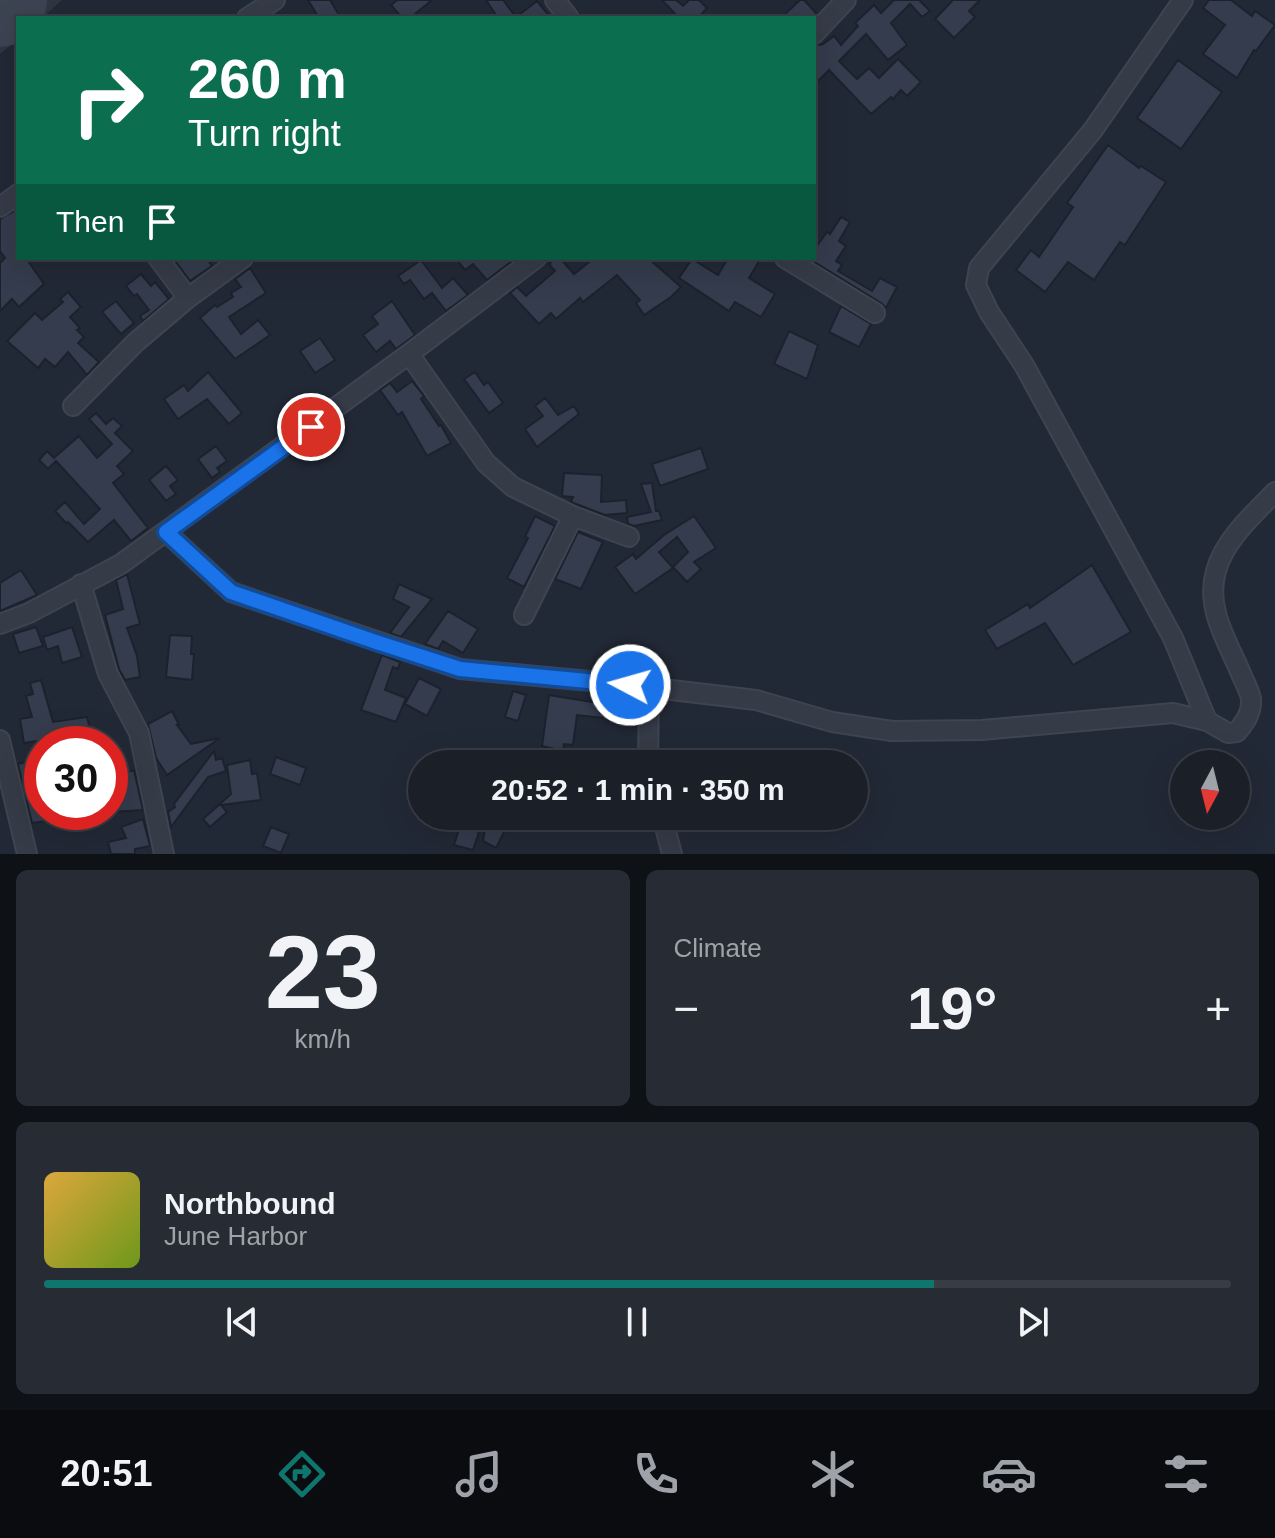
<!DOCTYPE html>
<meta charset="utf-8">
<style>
:root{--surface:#1a1f28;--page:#272c34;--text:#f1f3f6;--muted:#9fa2a8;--line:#383d45;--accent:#0f766e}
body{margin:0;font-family:Arial,sans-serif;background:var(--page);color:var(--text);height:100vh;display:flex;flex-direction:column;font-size:30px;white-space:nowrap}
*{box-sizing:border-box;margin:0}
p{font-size:26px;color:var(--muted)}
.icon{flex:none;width:44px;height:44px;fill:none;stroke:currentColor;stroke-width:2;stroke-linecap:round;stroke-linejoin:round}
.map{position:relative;height:854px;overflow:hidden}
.sheet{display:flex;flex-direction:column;gap:16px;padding:16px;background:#0e1116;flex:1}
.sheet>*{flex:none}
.top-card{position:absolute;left:16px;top:16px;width:800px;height:244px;border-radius:0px;box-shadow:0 8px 32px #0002,0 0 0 2px var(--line);background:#0b6e4f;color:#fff;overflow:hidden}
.needle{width:52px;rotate:187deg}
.tools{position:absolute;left:1170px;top:750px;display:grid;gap:16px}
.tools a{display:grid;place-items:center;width:80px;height:80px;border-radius:50%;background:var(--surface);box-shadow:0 8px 32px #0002,0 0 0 2px var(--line);font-size:40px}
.speed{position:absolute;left:24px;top:726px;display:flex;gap:16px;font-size:40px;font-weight:700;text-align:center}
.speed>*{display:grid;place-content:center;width:104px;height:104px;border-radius:50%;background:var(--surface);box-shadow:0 8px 32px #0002,0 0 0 2px var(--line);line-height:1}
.speed .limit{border:12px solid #d22;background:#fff;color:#111}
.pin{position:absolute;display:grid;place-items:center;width:68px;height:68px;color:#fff;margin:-34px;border:4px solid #fff;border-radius:50%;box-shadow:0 2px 8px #0007}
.me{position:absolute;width:88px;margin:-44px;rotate:276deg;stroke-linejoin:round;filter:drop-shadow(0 0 6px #0008)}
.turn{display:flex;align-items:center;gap:28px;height:168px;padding:0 40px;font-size:36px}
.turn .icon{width:104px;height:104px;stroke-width:2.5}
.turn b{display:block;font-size:56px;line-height:68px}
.then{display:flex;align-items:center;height:76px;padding:0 40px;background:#0003;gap:16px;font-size:30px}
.big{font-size:60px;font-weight:700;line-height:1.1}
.sheet .tile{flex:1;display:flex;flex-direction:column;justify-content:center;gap:12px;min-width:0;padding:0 28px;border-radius:12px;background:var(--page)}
.sheet .dial{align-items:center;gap:0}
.dial b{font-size:104px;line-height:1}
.song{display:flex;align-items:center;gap:24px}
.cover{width:96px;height:96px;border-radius:12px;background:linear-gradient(135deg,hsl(40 70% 55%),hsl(80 70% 35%))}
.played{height:8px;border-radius:4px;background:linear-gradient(90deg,var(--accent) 75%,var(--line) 75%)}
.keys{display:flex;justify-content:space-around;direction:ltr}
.heat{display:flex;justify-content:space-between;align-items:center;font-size:44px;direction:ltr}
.sheet .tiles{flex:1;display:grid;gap:16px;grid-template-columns:1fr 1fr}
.tile:last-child{grid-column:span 2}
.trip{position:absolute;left:408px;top:750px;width:460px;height:80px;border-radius:40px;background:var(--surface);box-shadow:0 8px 32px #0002,0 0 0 2px var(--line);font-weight:700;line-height:80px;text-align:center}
.tabs{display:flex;height:128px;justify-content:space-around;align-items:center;background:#0a0c10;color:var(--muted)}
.tabs .icon{width:56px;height:56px}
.tabs .active{color:var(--accent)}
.tabs b{font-size:36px;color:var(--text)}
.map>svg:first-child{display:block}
</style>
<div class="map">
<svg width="1275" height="854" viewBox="0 0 1275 854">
<rect width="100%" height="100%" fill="#222936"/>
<path fill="#2f3643" d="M0,0H62L42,18H18V39L0,54Z"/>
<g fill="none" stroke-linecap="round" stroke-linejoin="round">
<path stroke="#3c4452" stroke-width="86" d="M0,4L4,0"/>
</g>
<path fill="#343c4d" stroke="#1c222d" stroke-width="2" d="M308,0H330L341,18H319Z
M397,0H432L410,18H402L391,5Z
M486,0H503L516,17L537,1L551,18H498Z
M662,0H676L683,6L689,0H699L707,8L698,18H679Z
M800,0H804L816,13L812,18H781Z
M894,0H919L930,11L922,17L910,4L891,23L907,45L888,60L866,34L839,61L857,79L869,68L879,78L898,59L921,82L907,96L901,90L893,99L891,97L871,114L829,70L814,85V46L823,44L834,36L841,45L858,26L855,23L874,5L881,13Z
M953,0H980L969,11L975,17L954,38L935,19Z
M1209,0H1231L1252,16L1255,11L1275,25L1256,51L1254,50L1237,78L1203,54L1225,25L1203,8Z
M1178,60L1222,92L1181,149L1137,118Z
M1108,145L1139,168L1141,166L1166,182L1125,245L1120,242L1094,280L1068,262L1045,292L1016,270L1031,250L1039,257L1073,207L1067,203Z
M18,209V258H26L44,284L19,307L12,299L0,311V263L5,258L0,251V219Z
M841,217L850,222L839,241L846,246L836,261L842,265L838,271L872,291L880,278L897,287L886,308L881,303L808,258H814V250L827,232L830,234Z
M173,258H206L212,266L190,281Z
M455,258H510L512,261L487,280L473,264L465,270Z
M556,258H560L574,274L594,258H648L681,287L671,297L644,315L636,303L640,300L617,275L583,302L580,298L556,319L551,313L539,324L510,293L517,287L526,296L555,271L549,264Z
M728,258H761L749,278L775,294L761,317L735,302L729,311L679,278L692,259L718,275Z
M421,260L442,288L453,278L468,295L446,311L432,293L424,299L410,280L404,284L398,276Z
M250,268L266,293L229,317L241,334L258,320L270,335L235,359L200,318L215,305L217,307L233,297L231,293L241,287L235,279Z
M141,274L151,286L155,282L169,299L143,321L140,316L149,310L137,294L134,296L126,286Z
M68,292L81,307L70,317L80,328L77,330L84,337L78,343L99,362L87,375L68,352L55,367L45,359L38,368L7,341L35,313L42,320L63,302L60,299Z
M116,301L134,323L121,334L102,312Z
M392,301L415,335L396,349L390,341L376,352L363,335L378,324L372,316Z
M841,306L871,324L859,347L829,332Z
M789,331L818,345L807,379L774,364Z
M320,338L335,360L315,373L300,351Z
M208,372L242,413L229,424L207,399L178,419L164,399L184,385L188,391Z
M475,372L484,385L488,382L503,403L489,413L464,379Z
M412,381L424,396L421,399L439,426L441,425L451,443L427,456L402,412L398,415L380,390L390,383L397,392Z
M545,398L558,415L574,406L579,414L537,447L525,429L543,416L535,406Z
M96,413L106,424L113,418L122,426L115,433L133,451L117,466L124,474L113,483L148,528L131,541L114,520L88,542L68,522L66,523L55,511L65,502L84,524L100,509L56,461L48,469L39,460L47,451L54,458L79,436L97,458L112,444L89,419Z
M216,446L227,461L217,468L220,472L212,478L198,459Z
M701,448L708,469L660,486L652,464Z
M166,466L178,480L170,486L176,494L166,501L149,480Z
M564,473L602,475L601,502L626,500L627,513L605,515L571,502L573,497L562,496Z
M652,483L656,511H659L662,520L634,526L628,524L627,517L651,512L641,484Z
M535,516L555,526L524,587L507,578L528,538L525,537Z
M694,516L716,548L694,562L701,569L687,582L673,567L688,552L677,537L659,552L673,568L635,594L615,567L633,554L636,559L664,535Z
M578,532L603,542L581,589L555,579Z
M1092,565L1131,632L1073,665L1045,623L997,649L985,630L1028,604L1030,608Z
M21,570L37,595L0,611V583Z
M127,574L140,624L127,628L137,656L140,677L125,680L119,669L105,615L123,609L116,580Z
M399,584L432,599L401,637L390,633L409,607L393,599Z
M448,611L478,629L463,653L443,641L438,649L425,644Z
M36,627L43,646L19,653L13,634Z
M72,627L82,657L62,663L58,646L47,650L43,637Z
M170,635L192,636L191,654H194L192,680L166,677Z
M382,655L400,662L398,669L393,667L385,690L406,698L396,722L361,710Z
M419,678L441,689L427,716L405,704Z
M41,680L53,722L87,717L91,733L24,743L20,719L32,717L26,696L33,694L30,683Z
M513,691L526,695L518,721L505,717Z
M549,695L604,704L603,718L577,715L573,745L564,744L563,751L542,746Z
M172,711L179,725H177L191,744L220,738L167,775L156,758L148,724Z
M214,751L216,760L222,758L226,771L208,777L171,827L168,812L175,807L174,804Z
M276,757L306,768L300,785L270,774Z
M250,760L252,774L257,773L261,800L221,805L227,812L210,827L203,819L231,794L227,765Z
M25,762L29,777L42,774V812H68L69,818L32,823L18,764Z
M134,770L143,810L110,812V792L127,791L122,774Z
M487,816H508L507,826L496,848L483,841Z
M143,819L150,846L135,849V854H111L108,842L126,838L121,827Z
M460,826L479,832L473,850L454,845Z
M271,827L289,834L281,853L263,846Z"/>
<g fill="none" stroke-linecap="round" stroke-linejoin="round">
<g stroke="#3e4450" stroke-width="22">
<path id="minor" d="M555,0L569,18
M1183,0L1093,130L979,268L976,285L989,312L1024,365L1173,638L1207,721
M247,18L275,0
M814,34L846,0
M0,207L18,194
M158,258L188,298
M785,258L875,313
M409,354L486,463L513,487L573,516L629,537
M73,406L135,343L188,298L243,258
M166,532L231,592L460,669L612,683L756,700L832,722L892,731L982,730L1173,713L1207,721L1228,733L1237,732C1245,722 1252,713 1251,699C1250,692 1245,683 1242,676C1228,642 1205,609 1216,571C1224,540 1254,514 1275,492
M81,584L108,674L139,733L164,854
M524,615L573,516
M0,624L29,613L121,564L409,354L536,258
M0,740L27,854
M648,764L649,688
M662,816L672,854"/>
</g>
<use href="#minor" stroke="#353b47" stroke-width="18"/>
</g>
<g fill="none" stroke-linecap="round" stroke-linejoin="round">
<g stroke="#114b97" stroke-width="20">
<path id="route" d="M311,427L166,532L231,592L376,642L460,669L630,685"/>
</g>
<use href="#route" stroke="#1a73e8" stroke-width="14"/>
</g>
</svg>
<div class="tools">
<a><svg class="needle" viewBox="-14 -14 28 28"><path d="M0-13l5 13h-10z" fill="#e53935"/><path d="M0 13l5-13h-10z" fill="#9fa2a8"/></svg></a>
</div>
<div class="speed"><div class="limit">30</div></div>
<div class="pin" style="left:311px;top:427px;background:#d93025"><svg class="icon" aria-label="arrive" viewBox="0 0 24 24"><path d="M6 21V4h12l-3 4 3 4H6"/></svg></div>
<svg class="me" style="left:630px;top:685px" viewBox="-20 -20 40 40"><circle r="17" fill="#1a73e8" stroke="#fff" stroke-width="3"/><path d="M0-11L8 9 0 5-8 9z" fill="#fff"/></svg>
<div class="trip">20:52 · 1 min · 350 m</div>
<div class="top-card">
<div class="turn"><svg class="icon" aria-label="right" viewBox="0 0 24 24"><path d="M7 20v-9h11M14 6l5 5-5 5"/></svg><div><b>260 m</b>Turn right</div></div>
<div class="then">Then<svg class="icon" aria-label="arrive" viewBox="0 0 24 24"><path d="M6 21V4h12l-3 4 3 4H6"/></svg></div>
</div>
</div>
<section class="sheet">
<div class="tiles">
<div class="tile dial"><b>23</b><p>km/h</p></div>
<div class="tile"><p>Climate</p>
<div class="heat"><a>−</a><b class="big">19°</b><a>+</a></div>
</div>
<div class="tile">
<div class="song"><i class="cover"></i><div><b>Northbound</b><p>June Harbor</p></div></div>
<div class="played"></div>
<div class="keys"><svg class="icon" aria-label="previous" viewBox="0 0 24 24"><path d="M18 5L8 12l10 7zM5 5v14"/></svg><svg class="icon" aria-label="pause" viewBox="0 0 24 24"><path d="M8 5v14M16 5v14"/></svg><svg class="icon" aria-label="next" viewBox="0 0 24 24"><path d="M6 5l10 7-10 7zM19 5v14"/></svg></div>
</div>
</div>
</section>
<nav class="tabs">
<b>20:51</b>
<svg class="icon active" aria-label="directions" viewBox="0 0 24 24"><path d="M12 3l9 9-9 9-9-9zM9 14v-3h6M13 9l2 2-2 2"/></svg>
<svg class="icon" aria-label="music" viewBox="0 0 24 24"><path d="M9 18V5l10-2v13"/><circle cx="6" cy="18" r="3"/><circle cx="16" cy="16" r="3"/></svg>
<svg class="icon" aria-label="phone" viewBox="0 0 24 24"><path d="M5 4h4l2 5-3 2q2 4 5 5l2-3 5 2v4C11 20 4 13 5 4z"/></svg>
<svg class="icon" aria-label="climate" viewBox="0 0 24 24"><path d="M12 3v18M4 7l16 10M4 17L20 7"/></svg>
<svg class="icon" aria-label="car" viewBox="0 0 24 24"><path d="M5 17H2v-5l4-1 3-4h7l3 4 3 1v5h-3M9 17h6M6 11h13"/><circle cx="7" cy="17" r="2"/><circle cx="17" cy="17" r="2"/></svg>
<svg class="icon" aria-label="filters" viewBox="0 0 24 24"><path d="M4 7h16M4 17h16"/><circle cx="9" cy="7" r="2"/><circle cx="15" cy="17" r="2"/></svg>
</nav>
